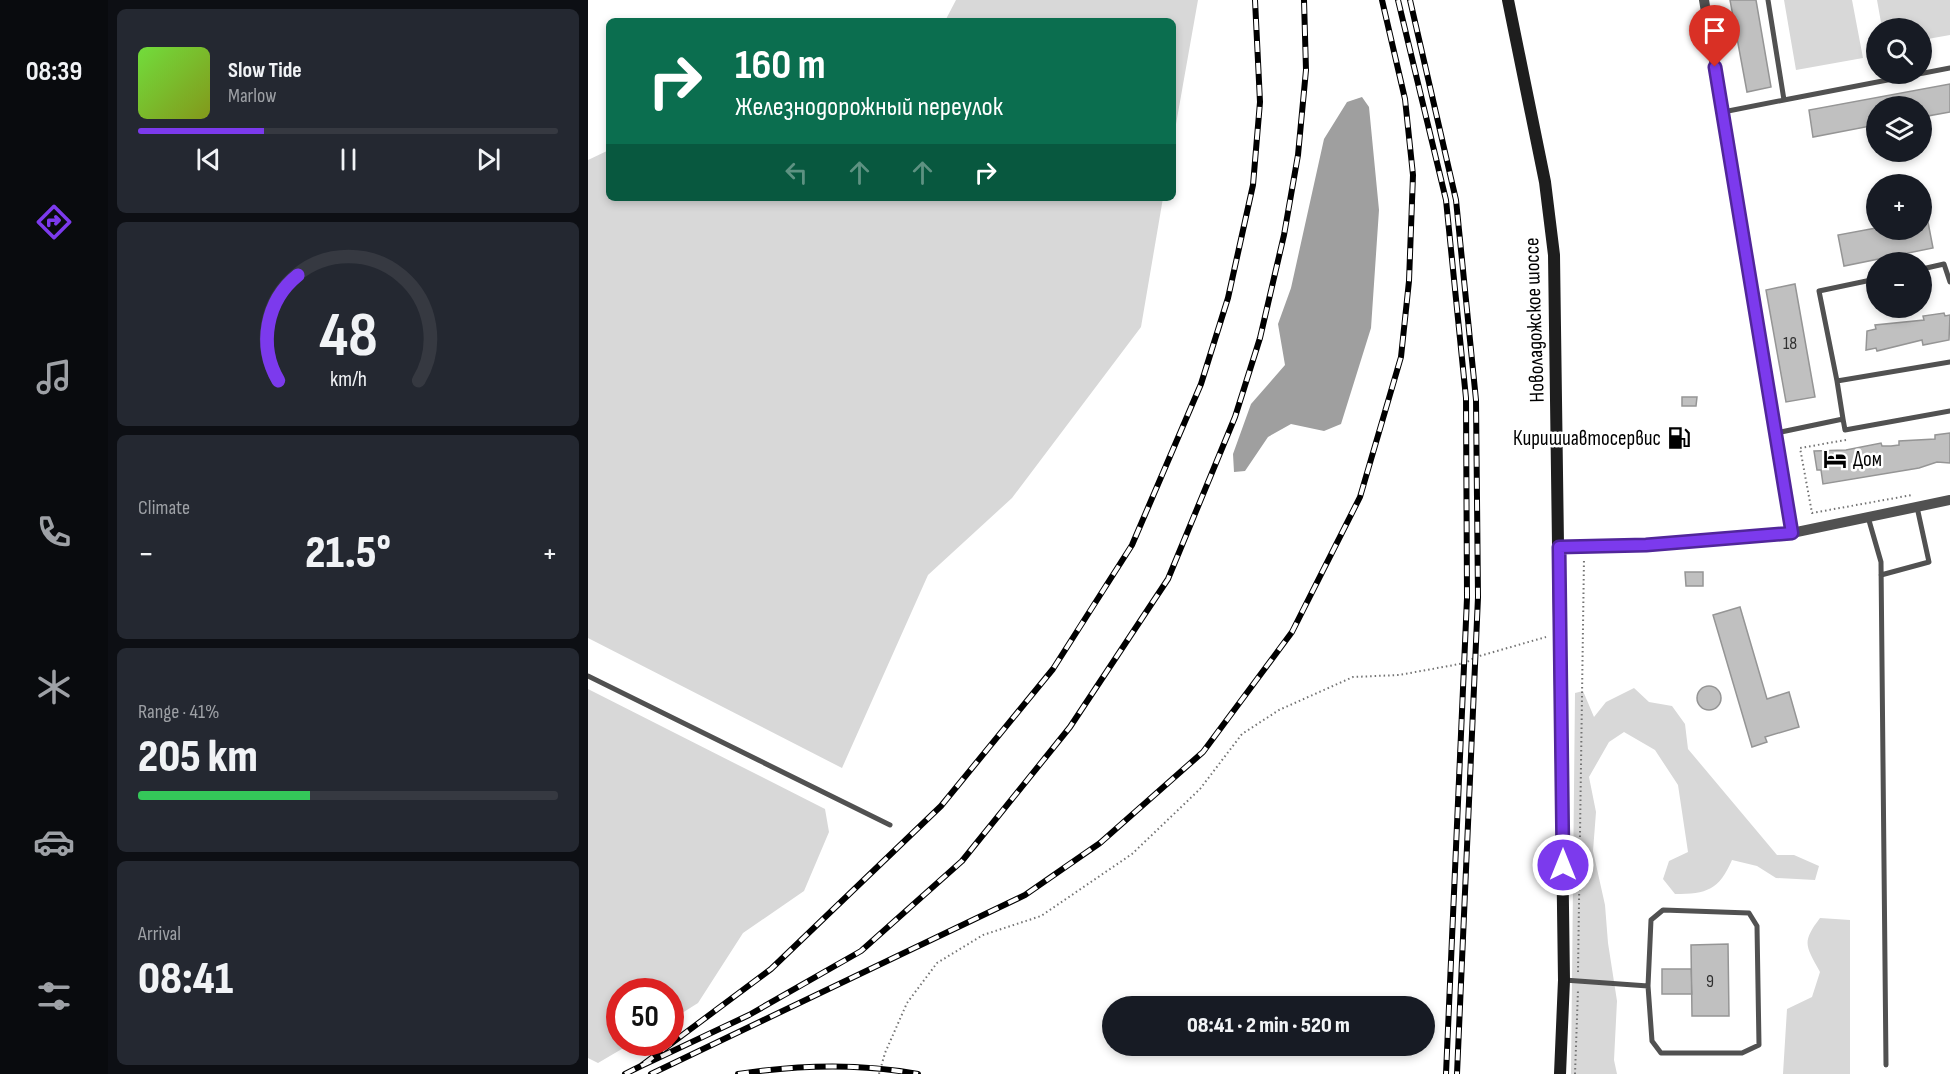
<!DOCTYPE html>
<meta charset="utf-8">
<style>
:root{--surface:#171b24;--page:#242831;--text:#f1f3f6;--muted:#9ea1a6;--line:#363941;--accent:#7c3aed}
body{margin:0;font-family:"Sofia Sans Condensed",sans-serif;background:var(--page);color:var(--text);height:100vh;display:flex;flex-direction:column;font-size:22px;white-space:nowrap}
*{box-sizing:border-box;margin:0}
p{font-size:20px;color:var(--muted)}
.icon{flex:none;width:33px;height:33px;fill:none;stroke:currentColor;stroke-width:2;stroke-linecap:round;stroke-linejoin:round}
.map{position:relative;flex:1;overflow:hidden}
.details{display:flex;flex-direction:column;gap:9px;padding:9px;background:#0d0f14;width:480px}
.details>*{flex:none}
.top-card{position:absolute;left:18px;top:18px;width:570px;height:183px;border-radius:9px;box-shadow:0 3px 9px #0003;background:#0b6e4f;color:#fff;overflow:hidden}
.tools{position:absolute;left:1278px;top:18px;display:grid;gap:12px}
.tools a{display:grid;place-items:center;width:66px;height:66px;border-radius:50%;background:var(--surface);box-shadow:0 3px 9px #0003;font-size:30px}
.speed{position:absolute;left:18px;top:978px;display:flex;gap:12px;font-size:30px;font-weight:700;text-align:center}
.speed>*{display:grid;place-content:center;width:78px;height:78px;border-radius:50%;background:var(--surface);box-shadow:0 3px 9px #0003;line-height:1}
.speed .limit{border:9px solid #d22;background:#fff;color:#111}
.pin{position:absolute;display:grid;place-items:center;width:51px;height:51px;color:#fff;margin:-62px -26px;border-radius:50% 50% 50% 0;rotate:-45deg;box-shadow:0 0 6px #0007}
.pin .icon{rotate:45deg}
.me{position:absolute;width:66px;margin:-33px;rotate:0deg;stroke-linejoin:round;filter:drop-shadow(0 0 4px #0008)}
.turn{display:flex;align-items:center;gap:21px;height:126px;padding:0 30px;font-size:27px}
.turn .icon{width:78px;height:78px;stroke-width:2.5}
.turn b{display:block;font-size:42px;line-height:51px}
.lanes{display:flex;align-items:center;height:57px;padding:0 30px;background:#0003;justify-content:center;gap:30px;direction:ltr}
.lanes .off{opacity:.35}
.big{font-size:45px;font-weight:800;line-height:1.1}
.details .tile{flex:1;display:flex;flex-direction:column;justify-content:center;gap:9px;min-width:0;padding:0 21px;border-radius:9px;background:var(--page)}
.details .dial{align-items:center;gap:0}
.dial svg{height:156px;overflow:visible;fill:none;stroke:var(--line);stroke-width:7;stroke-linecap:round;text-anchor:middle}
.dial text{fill:var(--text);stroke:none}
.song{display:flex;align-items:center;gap:18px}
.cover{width:72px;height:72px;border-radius:9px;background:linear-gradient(135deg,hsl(100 70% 55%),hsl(70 70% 35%))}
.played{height:6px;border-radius:3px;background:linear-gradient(90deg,var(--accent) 30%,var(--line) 30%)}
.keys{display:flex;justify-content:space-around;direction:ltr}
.heat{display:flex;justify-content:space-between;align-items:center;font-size:33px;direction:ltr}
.charge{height:9px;border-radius:4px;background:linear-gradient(90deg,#34c759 41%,var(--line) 0)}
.trip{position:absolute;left:514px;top:996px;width:333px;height:60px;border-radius:30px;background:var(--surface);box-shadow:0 3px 9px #0003;font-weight:800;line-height:60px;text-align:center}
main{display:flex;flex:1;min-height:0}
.tabs{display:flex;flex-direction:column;width:108px;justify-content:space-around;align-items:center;background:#090b0e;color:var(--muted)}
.tabs .icon{width:42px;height:42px}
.tabs .active{color:var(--accent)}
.tabs b{font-size:27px;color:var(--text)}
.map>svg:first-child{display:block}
</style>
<main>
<nav class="tabs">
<b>08:39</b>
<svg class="icon active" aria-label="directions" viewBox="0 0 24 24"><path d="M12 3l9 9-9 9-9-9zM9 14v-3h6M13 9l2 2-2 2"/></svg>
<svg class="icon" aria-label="music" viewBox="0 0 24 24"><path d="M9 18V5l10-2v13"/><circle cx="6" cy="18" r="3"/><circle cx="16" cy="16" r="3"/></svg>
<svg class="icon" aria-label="phone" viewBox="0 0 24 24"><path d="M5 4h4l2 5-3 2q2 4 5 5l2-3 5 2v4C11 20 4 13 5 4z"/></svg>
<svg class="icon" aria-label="climate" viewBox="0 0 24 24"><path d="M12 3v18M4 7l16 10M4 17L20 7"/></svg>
<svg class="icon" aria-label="car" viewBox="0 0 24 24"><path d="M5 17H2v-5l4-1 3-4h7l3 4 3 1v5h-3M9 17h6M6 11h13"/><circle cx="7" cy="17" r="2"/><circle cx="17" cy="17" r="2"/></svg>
<svg class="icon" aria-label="filters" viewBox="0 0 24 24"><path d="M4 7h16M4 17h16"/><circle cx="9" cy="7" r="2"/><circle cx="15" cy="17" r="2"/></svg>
</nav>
<section class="details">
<div class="tile">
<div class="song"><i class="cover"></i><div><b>Slow Tide</b><p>Marlow</p></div></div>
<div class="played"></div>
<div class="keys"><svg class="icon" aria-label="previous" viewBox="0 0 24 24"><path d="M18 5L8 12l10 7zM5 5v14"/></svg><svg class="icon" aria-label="pause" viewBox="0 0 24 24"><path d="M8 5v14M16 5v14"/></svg><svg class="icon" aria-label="next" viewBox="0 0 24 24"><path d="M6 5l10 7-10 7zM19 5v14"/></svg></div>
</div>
<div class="tile dial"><svg viewBox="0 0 100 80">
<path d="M14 69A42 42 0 1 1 86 69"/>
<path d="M14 69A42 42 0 0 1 24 15" stroke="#7c3aed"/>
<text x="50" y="56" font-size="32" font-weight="700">48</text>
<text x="50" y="72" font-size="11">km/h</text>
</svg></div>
<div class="tile"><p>Climate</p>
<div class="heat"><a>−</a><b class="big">21.5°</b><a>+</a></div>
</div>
<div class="tile"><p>Range · 41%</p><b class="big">205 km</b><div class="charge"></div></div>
<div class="tile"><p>Arrival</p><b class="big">08:41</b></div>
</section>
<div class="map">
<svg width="1362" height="1074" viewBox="0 0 1362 1074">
<rect width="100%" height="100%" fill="#fff"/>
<path fill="#d8d8d8" d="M368,0H610L585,141V21H357Z
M1196,0H1264L1275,58L1208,70Z
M1289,0H1362V35L1334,40V28H1294Z
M21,150V198H575L553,327L424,498L340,575L254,768L0,638V160Z
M1046,688L1061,702L1084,706L1097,724L1100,749L1189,855H1206L1231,866L1227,880L1188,878L1169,866L1144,860C1131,890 1119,894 1087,894L1075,879L1081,861L1100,852L1090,785L1067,750L1036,732L1021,742L1001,777L1008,812L1005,851L1017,905L1020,943L1029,1001L1026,1060L1029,1074H983L987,693L995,691L1006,717L1018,702Z
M0,689L237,809L241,832L216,891L155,933L110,1003L83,1020L82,992H32V1042L44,1043L10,1063L0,1058Z
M1232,918L1262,920V1074H1195L1199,1009L1224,997L1232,972C1218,946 1213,943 1232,918Z"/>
<path fill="#9f9f9f" d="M774,97L781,107L791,210L783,328L753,424L736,431L703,424L680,437L657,471L646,472L645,454L663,404L697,365L690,324L703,288L736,139L759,102Z"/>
<path fill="#c0c0c0" stroke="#959595" stroke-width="1.5" d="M1142,0H1168L1183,87L1159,92Z
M1362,84V112L1334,117V106H1288V125L1225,137L1221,110Z
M1339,217L1345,248L1256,266L1250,235L1288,228L1334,230V218Z
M1207,284L1227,397L1198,402L1178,290Z
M1356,313L1357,316L1362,315L1361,340L1335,345L1334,340L1289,351L1288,348L1278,350L1279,331L1288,329L1287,325L1336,320L1335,316Z
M1094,397H1109L1108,406H1094Z
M1362,433V463L1349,462L1331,468L1235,484L1233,470H1229L1226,451L1258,450L1293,443L1294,446H1303L1311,445V441L1347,439V435Z
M1097,572H1115V586H1098Z
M1152,607L1179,699L1201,692L1211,727L1177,737L1179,742L1164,747L1125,615Z
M1109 698a12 12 0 1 1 24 0a12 12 0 1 1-24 0Z
M1140,944L1141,1016H1104L1103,945Z
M1074,969H1103L1104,994H1074Z"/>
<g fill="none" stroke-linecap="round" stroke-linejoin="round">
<path stroke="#737373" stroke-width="2" stroke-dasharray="1.5 3" stroke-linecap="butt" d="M1258,440L1212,448L1224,513L1324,495
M990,972L996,558
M291,1074L297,1053L319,1003L349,963L395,935L453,916L544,854L612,789L654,734L691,710L765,677L811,675L877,663L888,657L958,637
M987,1074L990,990"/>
<path stroke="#515151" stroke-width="5" d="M1180,0L1196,100L1362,68
M1135,112L1196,100
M1334,269L1356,264L1362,282
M1249,381L1231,291L1288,279
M1255,419L1257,430L1362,411
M1188,433L1255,419L1249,381L1362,362
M1280,517L1293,562L1298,1065
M1293,575L1341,562L1329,507
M0,676L302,825
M1075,910L1161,913L1169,926L1171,1045L1154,1053H1073L1064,1041L1060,986L1063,920Z
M976,980L1060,986"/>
<path stroke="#515151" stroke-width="10" d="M1116,0L1204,533
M971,547L1058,545L1204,533L1362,500"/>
<path stroke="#1e1e1e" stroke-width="12" d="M920,0L957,182L966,255L976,980L972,1074"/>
<g stroke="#000" stroke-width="6">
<path id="rail" d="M810,0L858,200L878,398L879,598L858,1074
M822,0L868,200L888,400L890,597L869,1074
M53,1066L161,1015L273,951L374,861L482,727L580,579L647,417L672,338L696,235L710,155L718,70L716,0
M37,1074L53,1066L183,969L353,806L465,669L544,545L613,384L640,298L665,185L672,102L667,0
M63,1074L437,895L512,843L615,752L704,632L772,497L813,357L821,281L825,175L817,99L794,0
M150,1074C209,1065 271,1063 330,1074"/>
</g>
<use href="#rail" stroke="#fff" stroke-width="4" stroke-dasharray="11" stroke-linecap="butt"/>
</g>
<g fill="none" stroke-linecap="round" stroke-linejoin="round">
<g stroke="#51269a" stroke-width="15">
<path id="route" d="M975,865L971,547L1058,545L1204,533L1127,67"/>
</g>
<use href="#route" stroke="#7c3aed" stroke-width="10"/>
</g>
<defs>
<g id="fuel-bare" transform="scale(1.8)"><path d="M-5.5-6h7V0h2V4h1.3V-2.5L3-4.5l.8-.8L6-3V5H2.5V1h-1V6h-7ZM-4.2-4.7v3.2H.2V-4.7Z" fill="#000" stroke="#fff" stroke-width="2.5" paint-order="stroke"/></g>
<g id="hotel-bare" transform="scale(1.8)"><path d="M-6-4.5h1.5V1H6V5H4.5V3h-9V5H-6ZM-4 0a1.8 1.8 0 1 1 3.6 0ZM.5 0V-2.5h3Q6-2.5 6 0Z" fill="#000" stroke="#fff" stroke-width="2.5" paint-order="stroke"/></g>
</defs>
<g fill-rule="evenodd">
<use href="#fuel-bare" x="1091" y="438"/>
<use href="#hotel-bare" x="1247" y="459"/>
</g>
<g text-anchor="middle" stroke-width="5" stroke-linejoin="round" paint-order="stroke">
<g font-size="18" fill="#303030">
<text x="1202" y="349">18</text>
<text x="1122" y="987">9</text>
</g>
<g font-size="21" fill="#000" stroke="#fff">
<text transform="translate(946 320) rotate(-92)" y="7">Новоладожское шоссе</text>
</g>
<g font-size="21" fill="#000" stroke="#fff" text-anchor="end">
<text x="1073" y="445">Киришиавтосервис</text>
<text x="1265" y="466" text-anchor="start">Дом</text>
</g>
</g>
</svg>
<div class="tools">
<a><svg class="icon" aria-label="search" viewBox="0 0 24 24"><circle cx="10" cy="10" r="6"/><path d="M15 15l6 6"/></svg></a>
<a><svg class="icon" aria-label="layers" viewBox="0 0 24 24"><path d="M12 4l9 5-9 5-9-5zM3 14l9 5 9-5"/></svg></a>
<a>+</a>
<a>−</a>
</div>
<div class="speed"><div class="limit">50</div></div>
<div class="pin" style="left:1127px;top:67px;background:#d93025"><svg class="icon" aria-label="arrive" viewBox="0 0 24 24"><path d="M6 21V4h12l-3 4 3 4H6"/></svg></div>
<svg class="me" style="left:975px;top:865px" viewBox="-20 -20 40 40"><circle r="17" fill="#7c3aed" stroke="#fff" stroke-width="3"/><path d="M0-11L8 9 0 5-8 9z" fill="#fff"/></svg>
<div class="trip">08:41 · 2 min · 520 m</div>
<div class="top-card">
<div class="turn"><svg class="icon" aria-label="right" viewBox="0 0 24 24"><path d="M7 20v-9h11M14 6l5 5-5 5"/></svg><div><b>160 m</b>Железнодорожный переулок</div></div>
<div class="lanes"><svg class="icon off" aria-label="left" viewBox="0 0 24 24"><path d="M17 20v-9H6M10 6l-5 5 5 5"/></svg><svg class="icon off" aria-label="ahead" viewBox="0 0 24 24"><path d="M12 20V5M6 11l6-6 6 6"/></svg><svg class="icon off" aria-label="ahead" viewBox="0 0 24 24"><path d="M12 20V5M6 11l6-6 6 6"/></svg><svg class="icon" aria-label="right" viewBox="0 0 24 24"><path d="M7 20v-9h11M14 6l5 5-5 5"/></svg></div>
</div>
</div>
</main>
